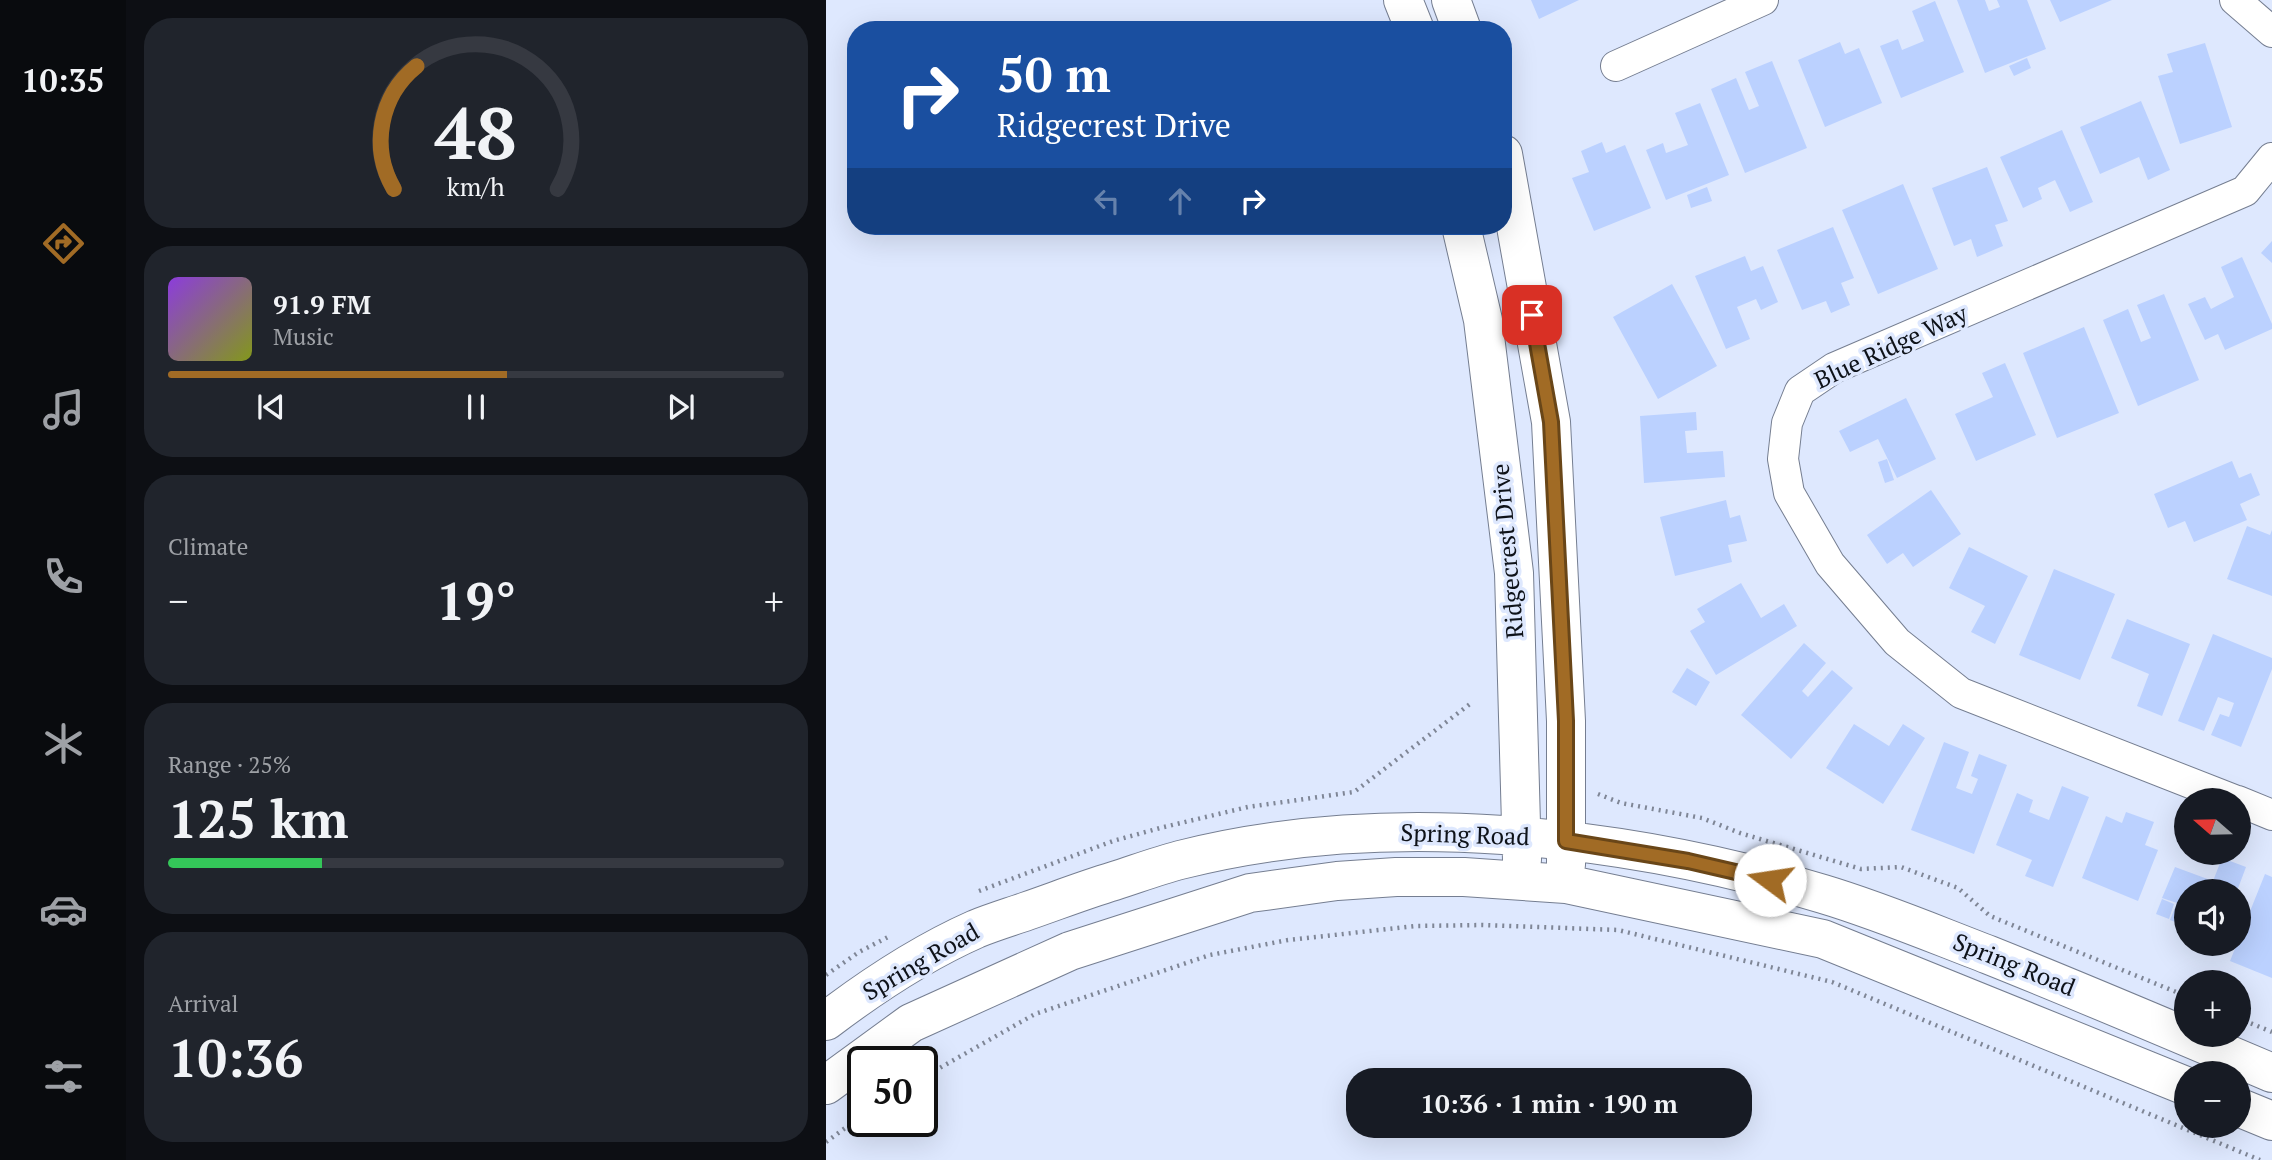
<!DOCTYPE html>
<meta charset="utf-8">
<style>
:root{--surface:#171b24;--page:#20242c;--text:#f1f3f6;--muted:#9ea1a6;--line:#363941;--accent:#a16b25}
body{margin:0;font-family:"PT Serif",serif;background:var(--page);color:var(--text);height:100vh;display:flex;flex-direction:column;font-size:26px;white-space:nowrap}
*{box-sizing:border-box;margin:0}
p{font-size:23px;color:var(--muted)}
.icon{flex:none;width:38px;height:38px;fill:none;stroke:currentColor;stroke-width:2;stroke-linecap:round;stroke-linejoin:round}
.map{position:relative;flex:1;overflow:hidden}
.drawer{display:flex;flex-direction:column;gap:18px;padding:18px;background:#0d0f14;width:700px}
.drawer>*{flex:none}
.guide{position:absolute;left:21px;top:21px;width:665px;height:214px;border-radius:28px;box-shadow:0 7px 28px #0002;background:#1a4fa0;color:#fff;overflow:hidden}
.needle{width:46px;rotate:290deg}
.buttons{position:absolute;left:1348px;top:788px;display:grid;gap:14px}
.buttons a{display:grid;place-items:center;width:77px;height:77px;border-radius:50%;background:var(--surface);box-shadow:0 7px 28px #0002;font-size:35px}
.speed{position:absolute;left:21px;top:1046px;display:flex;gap:14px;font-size:35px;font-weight:700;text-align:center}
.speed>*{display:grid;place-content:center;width:91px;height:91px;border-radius:50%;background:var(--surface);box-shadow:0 7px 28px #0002;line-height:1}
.speed .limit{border:4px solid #111;border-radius:10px;background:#fff;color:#111}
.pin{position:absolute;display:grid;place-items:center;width:60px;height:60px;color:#fff;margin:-30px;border-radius:14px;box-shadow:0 4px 10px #0006}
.me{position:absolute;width:77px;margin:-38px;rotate:284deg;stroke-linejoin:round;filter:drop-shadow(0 0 5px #0008)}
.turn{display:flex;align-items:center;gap:24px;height:147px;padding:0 35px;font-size:32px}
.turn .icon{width:91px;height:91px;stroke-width:2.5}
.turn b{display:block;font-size:49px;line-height:60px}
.lanes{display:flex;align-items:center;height:66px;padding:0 35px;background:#0003;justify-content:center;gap:35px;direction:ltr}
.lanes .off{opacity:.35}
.big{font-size:52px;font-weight:600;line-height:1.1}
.drawer .tile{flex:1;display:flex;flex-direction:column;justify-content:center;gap:10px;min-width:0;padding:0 24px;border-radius:28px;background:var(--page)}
.drawer .dial{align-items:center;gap:0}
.dial svg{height:182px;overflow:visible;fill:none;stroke:var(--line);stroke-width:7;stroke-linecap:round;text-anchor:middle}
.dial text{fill:var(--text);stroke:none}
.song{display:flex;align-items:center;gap:21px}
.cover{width:84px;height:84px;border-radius:10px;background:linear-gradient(135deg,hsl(270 70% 55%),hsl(70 70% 35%))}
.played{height:7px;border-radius:4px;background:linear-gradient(90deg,var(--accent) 55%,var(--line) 55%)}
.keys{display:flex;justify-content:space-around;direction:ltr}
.heat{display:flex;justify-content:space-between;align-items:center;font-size:38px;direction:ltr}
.charge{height:10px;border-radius:5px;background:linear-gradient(90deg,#34c759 25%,var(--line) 0)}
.trip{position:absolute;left:520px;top:1068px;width:406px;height:70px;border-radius:28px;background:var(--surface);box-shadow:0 7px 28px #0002;font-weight:600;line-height:70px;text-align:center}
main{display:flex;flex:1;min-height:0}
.tab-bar{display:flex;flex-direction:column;width:126px;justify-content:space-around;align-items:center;background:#090b0e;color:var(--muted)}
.tab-bar .icon{width:49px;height:49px}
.tab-bar .active{color:var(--accent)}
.tab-bar b{font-size:32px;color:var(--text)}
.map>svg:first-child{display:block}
</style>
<main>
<nav class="tab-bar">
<b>10:35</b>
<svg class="icon active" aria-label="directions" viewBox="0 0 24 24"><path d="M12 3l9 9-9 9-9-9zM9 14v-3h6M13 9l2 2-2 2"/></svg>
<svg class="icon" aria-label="music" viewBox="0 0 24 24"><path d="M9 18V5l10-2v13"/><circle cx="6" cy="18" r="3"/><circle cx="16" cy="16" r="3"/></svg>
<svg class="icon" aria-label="phone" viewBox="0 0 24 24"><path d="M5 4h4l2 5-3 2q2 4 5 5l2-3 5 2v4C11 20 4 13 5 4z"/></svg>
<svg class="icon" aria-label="climate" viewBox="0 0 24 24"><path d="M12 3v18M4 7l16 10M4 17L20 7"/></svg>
<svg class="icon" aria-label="car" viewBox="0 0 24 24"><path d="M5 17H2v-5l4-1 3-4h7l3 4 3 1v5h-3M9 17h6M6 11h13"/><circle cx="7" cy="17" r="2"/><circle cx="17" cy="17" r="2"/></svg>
<svg class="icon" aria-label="filters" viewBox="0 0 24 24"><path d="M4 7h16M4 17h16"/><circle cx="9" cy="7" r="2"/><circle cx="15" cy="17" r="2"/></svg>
</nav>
<section class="drawer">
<div class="tile dial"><svg viewBox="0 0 100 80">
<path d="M14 69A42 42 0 1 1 86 69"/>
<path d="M14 69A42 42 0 0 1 24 15" stroke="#a16b25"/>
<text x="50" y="56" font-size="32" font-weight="700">48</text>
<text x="50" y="72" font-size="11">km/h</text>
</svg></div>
<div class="tile">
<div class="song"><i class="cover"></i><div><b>91.9 FM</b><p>Music</p></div></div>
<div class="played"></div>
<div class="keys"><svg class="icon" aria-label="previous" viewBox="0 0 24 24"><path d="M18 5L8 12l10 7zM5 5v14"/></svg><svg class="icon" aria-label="pause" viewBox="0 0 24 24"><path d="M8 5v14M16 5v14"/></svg><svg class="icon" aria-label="next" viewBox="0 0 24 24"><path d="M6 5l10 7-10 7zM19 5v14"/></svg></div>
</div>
<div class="tile"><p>Climate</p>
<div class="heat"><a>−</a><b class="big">19°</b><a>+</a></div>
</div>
<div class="tile"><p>Range · 25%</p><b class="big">125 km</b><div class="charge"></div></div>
<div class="tile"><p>Arrival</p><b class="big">10:36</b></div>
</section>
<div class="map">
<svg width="1446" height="1160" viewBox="0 0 1446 1160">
<rect width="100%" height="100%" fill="#dee8fe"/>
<path fill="#bbd1ff" d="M705,0H753L713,19Z
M1131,0H1159L1163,11L1174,7L1171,0H1201L1220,49L1159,73Z
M1224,0H1286L1234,22Z
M1109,1L1138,72L1075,98L1054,46L1072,39L1076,50L1098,41L1086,11Z
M1014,42L1019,54L1033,48L1056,103L999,127L972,60Z
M1379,43L1406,127L1354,144L1332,76L1347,72L1341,54Z
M1201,58L1205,68L1188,76L1183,66Z
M946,61L981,148L919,173L885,89L910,78L923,110L933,106L919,72Z
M1315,101L1344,170L1322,180L1313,157L1274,174L1254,127Z
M874,103L903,175L840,200L820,150L837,143L840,153L862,145L849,113Z
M1236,130L1267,202L1244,212L1229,180L1212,188L1216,199L1197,208L1174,157Z
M776,142L780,153L799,145L825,208L768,231L746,178L763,172L755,151Z
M1161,167L1182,221L1169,225L1177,246L1151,257L1145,239L1128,246L1106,188Z
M1077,184L1112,269L1052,294L1016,210Z
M881,187L886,201L865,208L861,195Z
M1007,227L1028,278L1015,283L1024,305L1005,313L1000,301L976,310L951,250Z
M1446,241V263L1435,253Z
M919,256L925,271L937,266L952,302L935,310L930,299L911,307L924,339L900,349L869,276Z
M1416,257L1446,324V329L1399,350L1392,334L1379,340L1362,304L1379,297L1385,309L1408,297L1395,267Z
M846,284L891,366L832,399L787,317Z
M1338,294L1373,380L1312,406L1277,320L1302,309L1315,342L1325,338L1311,305Z
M1258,327L1293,413L1231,438L1197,353Z
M1179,363L1210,435L1150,461L1129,414L1167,397L1156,373Z
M1080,398L1110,459L1071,478L1052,439L1024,452L1013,431Z
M870,412L871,430L859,431L861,453L897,451L899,477L818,483L814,416Z
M1061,459L1068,480L1059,483L1052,462Z
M1406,461L1413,478L1425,473L1434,495L1414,504L1421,520L1368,542L1359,521L1342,528L1328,494Z
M1105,490L1135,534L1087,567L1077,553L1061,564L1041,535Z
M900,500L904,518L914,515L921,541L902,545L906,562L849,576L834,517Z
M1421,526L1444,535L1446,530V596L1401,579Z
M1143,547L1202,576L1169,644L1145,632L1159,606L1123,588Z
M1228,569L1289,594L1254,680L1193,655Z
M915,583L935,618L958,604L971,626L890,675L864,631L879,622L871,609Z
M1301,619L1364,644L1336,716L1311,706L1323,674L1285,658Z
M1387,634L1446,658V669L1415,747L1385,735L1394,714L1403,717L1408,703L1392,697L1378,731L1352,721Z
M978,643L1000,663L976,691L982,697L1006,670L1027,688L965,759L915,715Z
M861,668L884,682L870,706L846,692Z
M1028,724L1063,746L1077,724L1099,738L1057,804L1000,768Z
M1118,742L1143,752L1130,788L1146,794L1152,779L1145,776L1153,754L1181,765L1148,854L1085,830Z
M1236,786L1263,797L1227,887L1199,876L1206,860L1170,845L1191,793L1207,800L1203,812L1223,820Z
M1300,812L1328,822L1319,845L1332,850L1312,901L1256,878L1280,816L1296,823Z
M1396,858L1420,867L1411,891H1360V926L1344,920L1351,903L1336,898L1349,867L1387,881Z
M1439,874L1446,877V978L1404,961Z
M1336,899L1348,904L1343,919L1330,914Z"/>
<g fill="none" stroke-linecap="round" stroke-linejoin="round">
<g stroke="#757e91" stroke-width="32">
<path id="street" d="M1409,0L1446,32
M790,66L937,0
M1408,800L1135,693L1071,642L1004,564L963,493L957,459L961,423L974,391L1008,368L1419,191L1446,158
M1412,801L1446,815"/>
</g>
<g stroke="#757e91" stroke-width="40">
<path id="secondary" d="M577,0L589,30
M625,0L636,30
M677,154L725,422L740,721V865
M635,226L657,320L688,573L696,860
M0,1021C46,986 98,952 150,929C167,922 184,917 201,911C230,901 258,890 288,881C310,874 331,866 354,860C559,808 796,834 997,894C1054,911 1108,934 1163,955C1258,993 1352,1033 1446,1073
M0,1085L85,1023L244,951L424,893L511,881L570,877H638L740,884L997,939L1360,1086
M1412,1107L1446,1121"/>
</g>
<path stroke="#7f8696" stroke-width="4.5" stroke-dasharray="2 5" stroke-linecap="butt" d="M772,794L795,803L876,818L914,833L1035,869L1075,867L1132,888L1164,916L1360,996
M153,891L287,841L334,828L422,807L528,792L644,704
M0,975L33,952L64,936
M1412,1018L1446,1032
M96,1078L209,1014L384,955L462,940L590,926L657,925L792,930L1006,982L1434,1160
M0,1142L37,1115"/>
<use href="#street" stroke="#fff" stroke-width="30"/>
<use href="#secondary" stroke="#fff" stroke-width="38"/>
</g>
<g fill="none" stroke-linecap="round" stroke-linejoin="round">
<g stroke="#694618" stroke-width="18">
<path id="route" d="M706,315L725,422L740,721V841L862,861L944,880"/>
</g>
<use href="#route" stroke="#a16b25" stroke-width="12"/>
</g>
<g text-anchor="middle" stroke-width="7" stroke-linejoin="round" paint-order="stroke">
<g font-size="24" fill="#0e1219" stroke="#dee8fe">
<text transform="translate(1065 347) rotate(-25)" y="8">Blue Ridge Way</text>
<text transform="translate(682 551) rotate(-95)" y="8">Ridgecrest Drive</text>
<text transform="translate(639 835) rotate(2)" y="8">Spring Road</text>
<text transform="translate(95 962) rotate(-30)" y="8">Spring Road</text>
<text transform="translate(1188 965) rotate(22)" y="8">Spring Road</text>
</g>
</g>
</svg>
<div class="buttons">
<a><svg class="needle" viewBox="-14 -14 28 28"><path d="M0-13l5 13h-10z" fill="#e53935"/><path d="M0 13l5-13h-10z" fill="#9ea1a6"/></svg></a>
<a><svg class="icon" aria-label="sound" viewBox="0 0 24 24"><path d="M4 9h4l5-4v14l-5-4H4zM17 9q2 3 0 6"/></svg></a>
<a>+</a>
<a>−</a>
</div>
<div class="speed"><div class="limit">50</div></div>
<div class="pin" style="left:706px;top:315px;background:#d93025"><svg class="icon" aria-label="arrive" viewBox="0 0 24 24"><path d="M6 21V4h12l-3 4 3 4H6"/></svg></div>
<svg class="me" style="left:944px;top:880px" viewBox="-20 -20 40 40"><circle r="19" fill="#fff"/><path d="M0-13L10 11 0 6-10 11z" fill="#a16b25"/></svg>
<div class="trip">10:36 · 1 min · 190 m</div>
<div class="guide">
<div class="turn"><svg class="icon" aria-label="right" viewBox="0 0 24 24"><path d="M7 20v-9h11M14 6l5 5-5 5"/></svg><div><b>50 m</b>Ridgecrest Drive</div></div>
<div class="lanes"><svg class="icon off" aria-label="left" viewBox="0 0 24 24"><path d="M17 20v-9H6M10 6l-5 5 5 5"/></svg><svg class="icon off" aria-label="ahead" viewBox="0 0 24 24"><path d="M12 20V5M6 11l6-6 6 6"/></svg><svg class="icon" aria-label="right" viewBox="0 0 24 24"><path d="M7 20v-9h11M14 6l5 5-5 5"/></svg></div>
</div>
</div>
</main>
